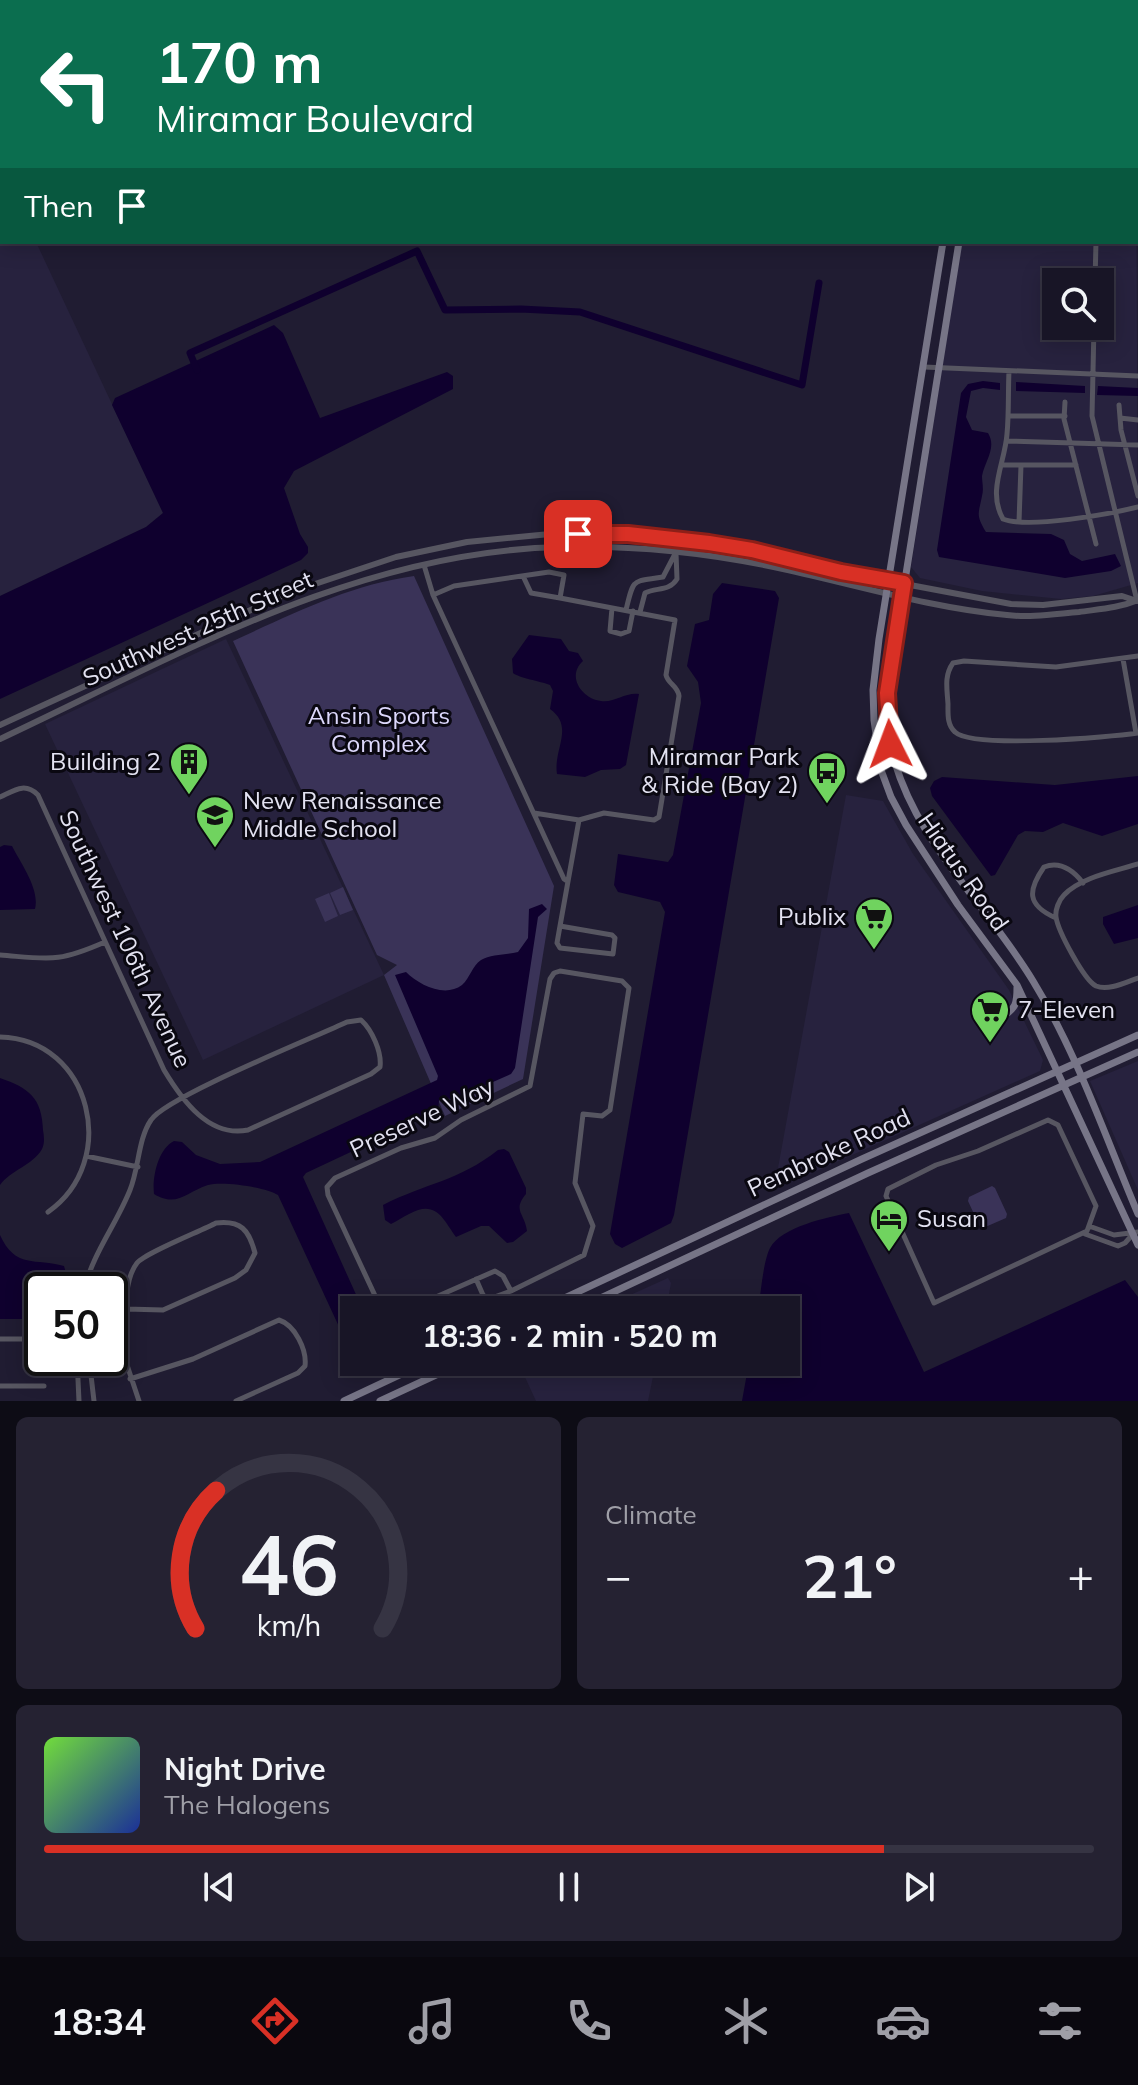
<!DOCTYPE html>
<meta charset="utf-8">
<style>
:root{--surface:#181526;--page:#252232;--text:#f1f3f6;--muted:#9f9fa7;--line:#363443;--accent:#d93025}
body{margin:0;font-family:Mulish,sans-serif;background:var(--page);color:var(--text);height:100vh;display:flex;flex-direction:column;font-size:30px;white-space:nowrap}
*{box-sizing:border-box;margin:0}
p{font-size:26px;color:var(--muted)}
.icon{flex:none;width:44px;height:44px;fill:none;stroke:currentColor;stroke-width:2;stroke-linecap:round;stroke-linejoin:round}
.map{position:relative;height:1401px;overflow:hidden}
.details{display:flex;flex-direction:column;gap:16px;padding:16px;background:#0d0c15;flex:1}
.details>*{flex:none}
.hud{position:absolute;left:0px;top:0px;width:1138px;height:244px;box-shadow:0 4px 20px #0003,0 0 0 2px var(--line);background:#0b6e4f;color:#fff;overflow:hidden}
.fabs{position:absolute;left:1042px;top:268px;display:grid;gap:16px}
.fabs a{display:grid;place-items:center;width:72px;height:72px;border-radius:0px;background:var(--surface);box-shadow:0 4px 20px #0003,0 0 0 2px var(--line);font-size:40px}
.speed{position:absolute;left:24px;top:1272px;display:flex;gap:16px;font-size:40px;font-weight:700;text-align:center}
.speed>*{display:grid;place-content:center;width:104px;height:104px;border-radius:50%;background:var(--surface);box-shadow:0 4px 20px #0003,0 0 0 2px var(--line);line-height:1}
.speed .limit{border:4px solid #111;border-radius:12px;background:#fff;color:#111}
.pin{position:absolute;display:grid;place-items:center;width:68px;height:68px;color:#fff;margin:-34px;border-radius:16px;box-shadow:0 4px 12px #0006}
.me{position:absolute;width:88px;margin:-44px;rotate:357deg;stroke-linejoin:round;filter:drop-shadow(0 0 6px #0008)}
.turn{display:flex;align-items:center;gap:28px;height:168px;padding:0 24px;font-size:36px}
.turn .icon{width:104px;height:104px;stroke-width:2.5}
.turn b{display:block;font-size:56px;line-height:68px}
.then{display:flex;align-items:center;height:76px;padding:0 24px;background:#0003;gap:16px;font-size:30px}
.big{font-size:60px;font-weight:700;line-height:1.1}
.details .widget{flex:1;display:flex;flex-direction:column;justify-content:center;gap:12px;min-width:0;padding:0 28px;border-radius:12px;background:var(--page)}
.details .dial{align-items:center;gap:0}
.dial svg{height:208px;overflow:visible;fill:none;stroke:var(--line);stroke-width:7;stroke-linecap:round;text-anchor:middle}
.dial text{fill:var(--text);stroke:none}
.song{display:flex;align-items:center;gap:24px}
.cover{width:96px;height:96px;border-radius:12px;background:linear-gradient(135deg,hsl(100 70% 55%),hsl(230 70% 35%))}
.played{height:8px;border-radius:4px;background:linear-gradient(90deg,var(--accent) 80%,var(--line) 80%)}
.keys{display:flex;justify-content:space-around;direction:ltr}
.heat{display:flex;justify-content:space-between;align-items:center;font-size:44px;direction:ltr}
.details .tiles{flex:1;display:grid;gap:16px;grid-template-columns:1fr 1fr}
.widget:last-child{grid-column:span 2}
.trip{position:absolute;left:340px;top:1296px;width:460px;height:80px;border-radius:0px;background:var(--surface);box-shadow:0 4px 20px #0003,0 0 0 2px var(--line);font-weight:700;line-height:80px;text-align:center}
.dock{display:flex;height:128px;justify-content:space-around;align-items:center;background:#0a080f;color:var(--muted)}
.dock .icon{width:56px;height:56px}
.dock .selected{color:var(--accent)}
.dock b{font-size:36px;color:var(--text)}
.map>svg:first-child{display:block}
</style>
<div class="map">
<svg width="1138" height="1401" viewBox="0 0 1138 1401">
<rect width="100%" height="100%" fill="#201c32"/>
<path fill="#27223e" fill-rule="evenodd" d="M1136,102L1138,583L1093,596L1061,599L982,591L920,578L911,567L962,242H1136ZM1056,282H1100V326H1056Z
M0,164L2,242H36L163,513L146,527L0,596Z
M226,639L384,975L203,1060L45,724Z
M846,795L883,801L913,854L1009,990L1043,1060L1040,1071L774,1190Z
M1138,1061V1190L1090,1081Z
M668,1278L671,1283L666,1310H597Z
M518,1362H656L648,1401H536Z"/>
<path fill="#3a3358" d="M414,576L554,886L523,1079L445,1116L384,975L397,965L377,955L233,641C292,614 349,585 414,576Z
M343,887L353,910L340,915L330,893Z
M329,893L338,916L325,922L315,899Z
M992,1186L995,1188L1007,1214L1006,1218L983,1228L980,1227L968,1201L969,1197Z"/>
<path fill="#0f002e" d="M274,325L283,333L320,418L447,372L453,376V389L294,471L284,488L300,534L308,547V553L301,560L0,699V596L146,527L163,513L112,405L115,398Z
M983,381L1000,383V390L983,388L971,391L966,417L972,430L988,433C997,448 985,460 982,476C982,482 984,489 982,496C979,513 975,514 986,532L1051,534L1064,540L1070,554L1082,561L1115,554L1121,566L1111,571L1065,578L939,557L937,550L961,393L968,384Z
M1016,382L1085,386V393L1016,391Z
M1098,386L1138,388V396L1097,395Z
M722,583L775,591L779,598L674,1215L671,1223L622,1248L615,1244L610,1234L665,912L660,902L618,892L614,885L618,854L668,862L673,855L701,703L698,682L687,666L695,624L709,620L713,594Z
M529,635L561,639L569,651L578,653L583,661C566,676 582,699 601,701C615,703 625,692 639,694L626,765L620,769L601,770L585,777L557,774C553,749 575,727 550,709L553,691L550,685C540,681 519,678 513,673L512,659Z
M1138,776V824L1102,836L1063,823L1043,832L1025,831L1018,835L995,875L991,876L932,796L930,788L934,781L942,777L1055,785Z
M4,845L12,846C21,864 40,889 35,909L0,910V847Z
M542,904L547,909L538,917L515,1068L511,1074L452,1100L443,1096L439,1100L438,1111L306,1173L303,1177L363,1310H354V1359L278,1195C265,1187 223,1181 208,1185C186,1192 177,1208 154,1194C152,1177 158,1149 174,1141L182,1142L196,1155L220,1164L260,1162L437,1080L438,1076L395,975L406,972C419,985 445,998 462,985C470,978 472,966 481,960C491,954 507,955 518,952L528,938L529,909Z
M1138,905V938L1114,944L1103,924V917Z
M0,1078C29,1088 42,1098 43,1130C44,1136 45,1143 42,1149C33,1165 11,1170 0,1185Z
M498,1150L504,1149L509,1152L526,1188V1194C512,1211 525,1213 527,1231L513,1242L507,1243L489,1226H481L456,1237C443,1219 436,1199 409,1214C402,1217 398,1221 391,1224L385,1220L383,1205C426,1183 459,1181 498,1150Z
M849,1213L924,1372L1125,1280L1138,1297V1401H742L749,1362H786V1310H758C761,1293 763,1262 770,1248C781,1227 828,1217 849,1213Z
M0,1235C15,1269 36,1258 64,1266L68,1280L67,1290H42V1319H0Z"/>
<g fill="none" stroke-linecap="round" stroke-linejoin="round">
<path stroke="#0f002e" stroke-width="7" d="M197,370L190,353L417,251L445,310L521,309L580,312L802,385L819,283"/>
<path stroke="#575661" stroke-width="5" d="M724,0L729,2
M973,0V2
M750,2V0
M1048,2V0
M1120,2L1121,0
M1136,241L1138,242
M1095,282L1096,242
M1094,326L1092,416L1137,601
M924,367L1138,376
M1009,371C1008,392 1009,413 1007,434C1005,463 987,491 1003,519C1028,529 1110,514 1138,507
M1065,402L1064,419L1096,544
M1119,405L1121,430L1138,496
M1008,416H1065
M1120,418L1138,420
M1006,441L1138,445
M1001,465H1076
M1019,522L1021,465
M424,565L433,595L564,879L567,881
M523,576L531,593L560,598
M433,595L454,586L549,572L564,575L560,598L675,620L666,675C668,684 678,686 679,696L659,817L654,820L604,813L579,820L534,813
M612,608L610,631L621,634L629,631L633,611
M626,610C634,576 633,582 663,577L676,552
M640,612L645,593C656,587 669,592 677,579L676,553
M1138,656L1056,667L964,661L953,663C944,676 947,688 948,704C948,714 947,725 955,732C973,749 1110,737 1138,733
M1123,659L1136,733
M0,797C15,790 25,782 38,795L164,1070C182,1100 209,1138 248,1130L371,1074L380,1067C382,1052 372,1030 361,1020L347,1022C313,1038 166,1097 151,1120C138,1139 139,1168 130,1190C116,1225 93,1253 84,1290
M1138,864C1116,871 1081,877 1064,895C1059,900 1055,910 1056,917C1058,931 1084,980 1096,986C1109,991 1126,982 1138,978
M1056,918C1026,905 1028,890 1044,867C1060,861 1073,870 1083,883
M560,926L612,935L615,938L613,954L560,948L557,943Z
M560,926L579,820
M0,955C50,959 57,963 105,942
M560,971L622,981L629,988L610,1110L602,1116L583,1114L575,1183L593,1226L584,1255L511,1291L503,1276L495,1271L420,1304H383L378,1302L328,1195L327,1187L335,1178L401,1148L435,1138L461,1120L530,1086L550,979L554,973Z
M0,1037C92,1039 120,1162 48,1212
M1048,1120L1058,1125L1096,1206L1087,1231L934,1303L886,1196L888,1189L936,1165L978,1151Z
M86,1156L138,1167
M1089,1226L1114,1235L1138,1232
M1085,1234L1118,1246L1125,1243L1133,1234
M476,1279L483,1295L489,1299L511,1291
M110,1338H126C126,1316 123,1281 137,1263C145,1253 201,1231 216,1223C241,1220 249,1230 255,1253L246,1270L235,1278L163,1310L126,1309
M126,1338L127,1365L139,1401
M0,1339H42
M77,1358L79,1401
M89,1358L94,1401
M426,1362L433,1376
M130,1379L193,1359L279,1320C295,1325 307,1350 305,1366L298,1373L236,1401
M0,1386H44"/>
<path stroke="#575661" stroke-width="6" d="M0,725L288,593L396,557L467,542L550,534H628L752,550L841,572L1011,604L1043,605L1122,596L1137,601
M0,739C179,655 358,551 561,547C635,545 710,553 783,569C857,585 931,608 1007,615C1031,618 1055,614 1079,612C1100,609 1119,608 1138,600"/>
<path stroke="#777587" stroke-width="7" d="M943,242L879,639L873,690L874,720L881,770L891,797L906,825L958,905L1017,985L1138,1245
M959,242L887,693C888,711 887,731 891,748C912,839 986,903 1033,981C1077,1053 1105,1136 1138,1214
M1002,1017C1016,1008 1017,1004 1017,987
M539,1310L862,1159L1138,1035
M575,1310L868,1173L1138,1052
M344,1401L427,1362
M380,1401L464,1362"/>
<path stroke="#8f8ca4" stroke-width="8" d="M38,2L41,0
M65,2L67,0
M0,31L2,30
M0,53L2,52"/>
<path stroke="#9a97b1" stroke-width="8" d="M622,0L625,2
M639,0L642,2
M651,0L653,2
M1136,77H1138
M1136,94L1138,95"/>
</g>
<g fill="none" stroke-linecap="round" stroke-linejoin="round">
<g stroke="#8d1f18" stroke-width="20">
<path id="route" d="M578,534H628L709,543L752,550L841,572L904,583L887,693L890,744"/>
</g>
<use href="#route" stroke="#d93025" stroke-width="14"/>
</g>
<defs>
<g id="building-pin" transform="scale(2)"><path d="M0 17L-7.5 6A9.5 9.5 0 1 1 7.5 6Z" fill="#70d35f" stroke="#0a0811"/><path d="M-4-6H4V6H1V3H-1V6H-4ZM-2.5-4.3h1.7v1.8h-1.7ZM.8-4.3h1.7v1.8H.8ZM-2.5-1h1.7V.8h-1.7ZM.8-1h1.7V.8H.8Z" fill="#111"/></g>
<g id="bus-pin" transform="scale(2)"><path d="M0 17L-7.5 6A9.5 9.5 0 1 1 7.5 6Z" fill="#70d35f" stroke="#0a0811"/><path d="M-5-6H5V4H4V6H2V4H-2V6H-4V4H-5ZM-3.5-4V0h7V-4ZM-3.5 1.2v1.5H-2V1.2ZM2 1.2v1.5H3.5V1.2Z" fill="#111"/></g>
<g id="school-pin" transform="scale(2)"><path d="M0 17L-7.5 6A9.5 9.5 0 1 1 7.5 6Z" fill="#70d35f" stroke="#0a0811"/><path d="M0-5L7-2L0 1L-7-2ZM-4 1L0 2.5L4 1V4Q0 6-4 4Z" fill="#111"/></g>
<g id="supermarket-pin" transform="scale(2)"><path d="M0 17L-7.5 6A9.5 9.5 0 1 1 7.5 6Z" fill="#70d35f" stroke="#0a0811"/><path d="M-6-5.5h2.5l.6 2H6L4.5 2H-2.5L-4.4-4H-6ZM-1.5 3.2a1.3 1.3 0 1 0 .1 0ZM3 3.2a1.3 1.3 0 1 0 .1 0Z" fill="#111"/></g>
<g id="hotel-pin" transform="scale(2)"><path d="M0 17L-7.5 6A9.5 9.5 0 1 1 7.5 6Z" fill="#70d35f" stroke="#0a0811"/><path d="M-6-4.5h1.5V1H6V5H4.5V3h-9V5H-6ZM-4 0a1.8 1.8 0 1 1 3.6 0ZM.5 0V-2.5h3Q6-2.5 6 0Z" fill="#111"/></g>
</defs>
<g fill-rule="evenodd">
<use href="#building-pin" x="189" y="762"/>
<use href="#bus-pin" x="827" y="771"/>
<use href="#school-pin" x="215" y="815"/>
<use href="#supermarket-pin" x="874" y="917"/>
<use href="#supermarket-pin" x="990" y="1010"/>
<use href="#hotel-pin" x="889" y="1219"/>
</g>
<g text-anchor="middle" stroke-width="6" stroke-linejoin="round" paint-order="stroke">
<g font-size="24" fill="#e3e2f1" stroke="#0a0811">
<text transform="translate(198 629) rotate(-24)" y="8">Southwest 25th Street</text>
<text transform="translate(963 872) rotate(55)" y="8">Hiatus Road</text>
<text transform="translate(125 939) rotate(65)" y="8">Southwest 106th Avenue</text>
<text transform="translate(422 1118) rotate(-25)" y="8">Preserve Way</text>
<text transform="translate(829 1153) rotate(-25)" y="8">Pembroke Road</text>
</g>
<g font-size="24" fill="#ddd8fc" stroke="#0a0811">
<text x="379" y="724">Ansin Sports<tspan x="379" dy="28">Complex</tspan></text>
</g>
<g font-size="24" fill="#e3e2f1" stroke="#0a0811" text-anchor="end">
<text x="799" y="765">Miramar Park<tspan x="799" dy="28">&amp; Ride (Bay 2)</tspan></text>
<text x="161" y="770">Building 2</text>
<text x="243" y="809" text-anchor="start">New Renaissance<tspan x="243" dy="28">Middle School</tspan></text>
<text x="846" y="925">Publix</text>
<text x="1018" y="1018" text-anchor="start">7-Eleven</text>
<text x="917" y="1227" text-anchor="start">Susan</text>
</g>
</g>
</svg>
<div class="fabs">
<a><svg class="icon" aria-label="search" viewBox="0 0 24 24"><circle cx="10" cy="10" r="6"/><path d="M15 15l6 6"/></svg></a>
</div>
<div class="speed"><div class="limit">50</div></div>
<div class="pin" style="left:578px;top:534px;background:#d93025"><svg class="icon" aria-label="arrive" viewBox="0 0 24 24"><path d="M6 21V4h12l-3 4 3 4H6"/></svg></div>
<svg class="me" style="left:890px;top:744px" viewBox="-20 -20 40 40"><path d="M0-17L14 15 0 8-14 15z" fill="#d93025" stroke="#fff" stroke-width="4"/></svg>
<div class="trip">18:36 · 2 min · 520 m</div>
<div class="hud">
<div class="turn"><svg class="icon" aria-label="left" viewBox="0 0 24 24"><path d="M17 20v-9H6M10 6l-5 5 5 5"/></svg><div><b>170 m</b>Miramar Boulevard</div></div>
<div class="then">Then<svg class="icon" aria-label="arrive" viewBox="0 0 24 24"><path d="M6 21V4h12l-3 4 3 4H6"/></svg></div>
</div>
</div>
<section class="details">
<div class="tiles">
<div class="widget dial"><svg viewBox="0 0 100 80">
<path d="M14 69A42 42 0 1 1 86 69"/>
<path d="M14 69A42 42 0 0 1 22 16" stroke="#d93025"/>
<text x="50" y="56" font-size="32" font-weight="700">46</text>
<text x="50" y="72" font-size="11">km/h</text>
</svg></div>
<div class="widget"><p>Climate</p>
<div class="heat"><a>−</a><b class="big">21°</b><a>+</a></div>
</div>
<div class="widget">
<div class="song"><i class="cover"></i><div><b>Night Drive</b><p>The Halogens</p></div></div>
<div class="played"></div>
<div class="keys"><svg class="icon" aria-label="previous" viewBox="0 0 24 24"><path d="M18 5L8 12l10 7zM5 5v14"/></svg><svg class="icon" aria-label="pause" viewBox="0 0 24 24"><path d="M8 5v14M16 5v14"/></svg><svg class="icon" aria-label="next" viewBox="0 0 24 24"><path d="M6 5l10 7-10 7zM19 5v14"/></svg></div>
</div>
</div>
</section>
<nav class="dock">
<b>18:34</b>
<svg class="icon selected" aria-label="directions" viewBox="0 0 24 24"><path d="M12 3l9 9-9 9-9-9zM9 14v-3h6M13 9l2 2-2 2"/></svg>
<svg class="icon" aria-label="music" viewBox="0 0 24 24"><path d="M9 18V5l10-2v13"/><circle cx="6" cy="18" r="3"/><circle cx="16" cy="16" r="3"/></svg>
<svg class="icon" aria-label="phone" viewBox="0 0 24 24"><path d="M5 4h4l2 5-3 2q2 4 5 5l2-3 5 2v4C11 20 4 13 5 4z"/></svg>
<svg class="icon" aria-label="climate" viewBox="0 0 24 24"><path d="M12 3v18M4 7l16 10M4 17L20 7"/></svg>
<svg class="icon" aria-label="car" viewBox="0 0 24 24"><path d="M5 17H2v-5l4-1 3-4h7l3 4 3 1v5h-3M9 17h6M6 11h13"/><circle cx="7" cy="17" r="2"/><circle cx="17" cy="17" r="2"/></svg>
<svg class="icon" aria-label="filters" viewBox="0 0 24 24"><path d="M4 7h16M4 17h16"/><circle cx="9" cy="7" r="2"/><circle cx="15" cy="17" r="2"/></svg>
</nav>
